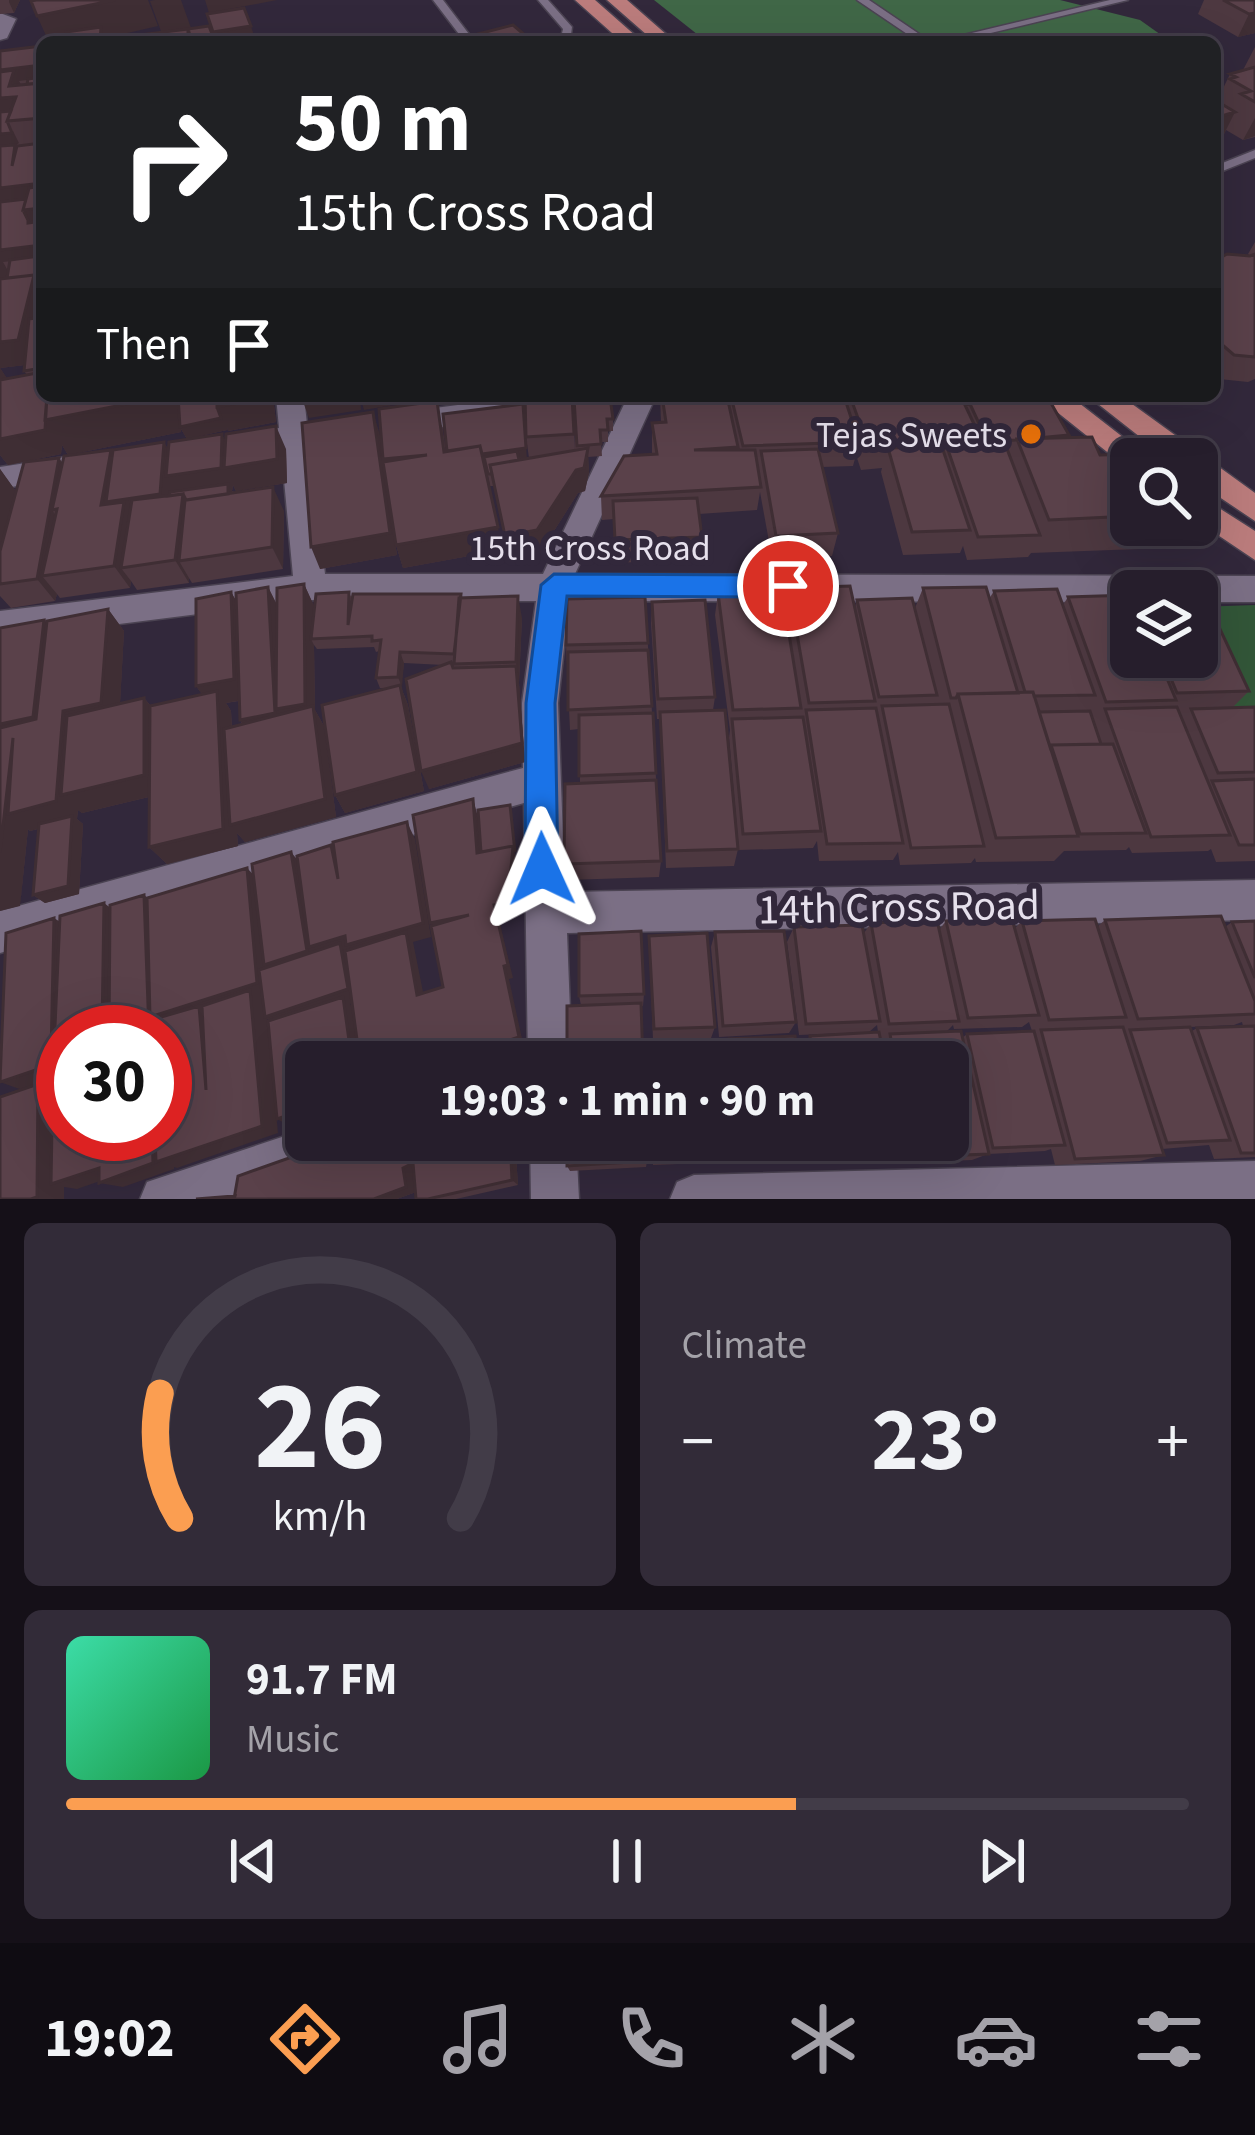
<!DOCTYPE html>
<meta charset="utf-8">
<style>
:root{--surface:#261e2c;--page:#322b38;--text:#f1f3f6;--muted:#a4a2a9;--line:#423c48;--accent:#fb9e51}
body{margin:0;font-family:"Source Sans 3",sans-serif;background:var(--page);color:var(--text);height:100vh;display:flex;flex-direction:column;font-size:45px;white-space:nowrap}
*{box-sizing:border-box;margin:0}
p{font-size:39px;color:var(--muted)}
.icon{flex:none;width:66px;height:66px;fill:none;stroke:currentColor;stroke-width:2;stroke-linecap:round;stroke-linejoin:round}
.map{position:relative;height:1199px;overflow:hidden}
.details{display:flex;flex-direction:column;gap:24px;padding:24px;background:#151018;flex:1}
.details>*{flex:none}
.banner{position:absolute;left:36px;top:36px;width:1185px;height:366px;border-radius:18px;box-shadow:0 12px 48px #0002,0 0 0 3px var(--line);background:#202124;color:#fff;overflow:hidden}
.buttons{position:absolute;left:1110px;top:438px;display:grid;gap:24px}
.buttons a{display:grid;place-items:center;width:108px;height:108px;border-radius:18px;background:var(--surface);box-shadow:0 12px 48px #0002,0 0 0 3px var(--line);font-size:60px}
.speed{position:absolute;left:36px;top:1005px;display:flex;gap:24px;font-size:60px;font-weight:700;text-align:center}
.speed>*{display:grid;place-content:center;width:156px;height:156px;border-radius:50%;background:var(--surface);box-shadow:0 12px 48px #0002,0 0 0 3px var(--line);line-height:1}
.speed .limit{border:18px solid #d22;background:#fff;color:#111}
.pin{position:absolute;display:grid;place-items:center;width:102px;height:102px;color:#fff;margin:-51px;border:6px solid #fff;border-radius:50%;box-shadow:0 3px 12px #0007}
.me{position:absolute;width:132px;margin:-66px;rotate:359deg;stroke-linejoin:round;filter:drop-shadow(0 0 9px #0008)}
.turn{display:flex;align-items:center;gap:42px;height:252px;padding:0 60px;font-size:54px}
.turn .icon{width:156px;height:156px;stroke-width:2.5}
.turn b{display:block;font-size:84px;line-height:102px}
.then{display:flex;align-items:center;height:114px;padding:0 60px;background:#0003;gap:24px;font-size:45px}
.big{font-size:90px;font-weight:700;line-height:1.1}
.details .card{flex:1;display:flex;flex-direction:column;justify-content:center;gap:18px;min-width:0;padding:0 42px;border-radius:18px;background:var(--page)}
.details .dial{align-items:center;gap:0}
.dial svg{height:312px;overflow:visible;fill:none;stroke:var(--line);stroke-width:7;stroke-linecap:round;text-anchor:middle}
.dial text{fill:var(--text);stroke:none}
.song{display:flex;align-items:center;gap:36px}
.cover{width:144px;height:144px;border-radius:18px;background:linear-gradient(135deg,hsl(160 70% 55%),hsl(140 70% 35%))}
.played{height:12px;border-radius:6px;background:linear-gradient(90deg,var(--accent) 65%,var(--line) 65%)}
.keys{display:flex;justify-content:space-around;direction:ltr}
.heat{display:flex;justify-content:space-between;align-items:center;font-size:66px;direction:ltr}
.details .tiles{flex:1;display:grid;gap:24px;grid-template-columns:1fr 1fr}
.card:last-child{grid-column:span 2}
.trip{position:absolute;left:285px;top:1041px;width:684px;height:120px;border-radius:18px;background:var(--surface);box-shadow:0 12px 48px #0002,0 0 0 3px var(--line);font-weight:700;line-height:120px;text-align:center}
.menu{display:flex;height:192px;justify-content:space-around;align-items:center;background:#0f0c12;color:var(--muted)}
.menu .icon{width:84px;height:84px}
.menu .selected{color:var(--accent)}
.menu b{font-size:54px;color:var(--text)}
.map>svg:first-child{display:block}
</style>
<div class="map">
<svg width="1255" height="1199" viewBox="0 0 1255 1199">
<rect width="100%" height="100%" fill="#32283b"/>
<path fill="#325638" d="M1255,605V762L1197,631V607Z"/>
<path fill="#406747" d="M654,0H1060L1140,20L1171,42H707Z"/>
<g fill="none" stroke-linecap="round" stroke-linejoin="round">
<g stroke="#4b4352" stroke-width="3">
<path id="service" d="M433,0H443L475,42H465Z
M538,0H548L572,27L570,42H560L563,29Z
M857,0H869L931,42H919Z
M1110,0H1128L953,42H934Z
M1255,150V158L1215,174V166Z"/>
</g>
<g stroke="#4b4352" stroke-width="3">
<path id="minor" d="M0,13L16,19L7,38L0,40Z
M276,396H304L307,424L345,419L359,429L355,436L310,444L325,574H543L628,396H656L575,574L1255,576V602H1197V591H1131V602L569,601L558,703L565,892L1255,880V920L567,933L572,1062H528L524,803L0,953V911L523,768L522,703L536,601L310,600L0,639V611L293,576L281,448L241,453L226,443L241,433L279,428Z
M528,396H616L602,406L396,433L382,423L396,413Z
M65,457L75,460L80,468L75,476L0,489V467Z
M306,1129V1140H366L359,1156L236,1199H140L147,1182Z
M530,1140H576L579,1199H531Z
M1255,1161V1199H670L677,1182L694,1175Z"/>
</g>
<g stroke="#4b4352" stroke-width="3">
<path id="primary" d="M575,0H595L637,37L621,41Z
M607,0H627L675,42H655Z
M1037,396H1070L1151,459H1131V468L1126,467Z
M1088,396H1121L1255,493V521L1197,482V459H1168Z
M1197,494L1255,531V560L1197,521Z"/>
</g>
<use href="#service" fill="#7b6f85" fill-rule="evenodd"/>
<use href="#minor" fill="#7b6f85" fill-rule="evenodd"/>
<use href="#primary" fill="#bb7c7c" fill-rule="evenodd"/>
</g>
<path fill="#4d3840" fill-rule="evenodd" d="M0,0H20L14,13L0,14Z
M1204,0H1255V33L1238,37L1198,14Z
M42,46V258H40L42,396H273L276,422L228,431L227,427V430L187,439L181,429V432L68,455L62,445L61,454L8,465L0,455V51ZM25,365L24,371L27,375L7,379L0,368Z
M1255,47V137L1243,140L1226,130L1223,136L1217,101L1230,74L1243,70Z
M1255,242V379L1248,382L1219,379L1215,376V264L1218,259L1250,256L1248,254Z
M572,396L575,450L574,399L613,419V431H608V442H601L602,456L588,457L589,472L585,491L578,493L540,553L509,558L494,486H490L486,466H484L502,550L403,568L396,545L387,488L397,555L320,569L380,435L382,455L442,425L446,452L529,458L526,437Z
M660,396H1047L1069,435L1068,438L1100,455L1131,459V525H1155L1139,549L1031,553L1028,557L967,560L963,546L960,553L903,555L881,472L882,468L861,470L856,455L853,466L822,467L838,533L832,556L772,558L760,492L757,510L699,514L702,537L700,559L615,563L614,519L602,520L601,496L652,454V423L661,422Z
M222,434L225,442L286,449L287,483L236,491L233,485L232,491L284,511L283,569L192,583L189,578V583L137,590L131,581L130,588L60,598L57,594L55,601L11,608L0,596V469L15,490L3,540L63,462L111,450L113,453L164,442L168,450Z
M304,584L314,606V617L349,592L352,599L461,594L462,598L522,618L519,683L525,762L429,789L444,665L404,663L401,687L408,705L424,791L345,813L335,795L390,688H380L376,678L379,651L376,652L374,647L317,649L314,645L315,710L324,726L336,817L245,842L237,833L238,846L167,864L149,847V797L82,813L78,810L77,819L83,824L79,894L45,903L33,895L38,829L30,831L28,829L20,906L44,620L47,623L108,609L124,631L120,703L144,698L151,706L202,694L196,686L231,592L236,601L268,587L277,605ZM239,701L240,720L242,724L232,727L231,711L226,703Z
M789,588L855,607L857,600L915,608L923,588L989,599L994,591L1063,605L1068,597L1131,657H1197L1249,691L1232,708L1255,707V861L1216,862L1211,849L1208,851L1132,853L1129,847L1126,850L1064,851L1054,861L976,862L975,858L971,863L900,865L898,852L893,860L819,861L817,841L813,848L739,850L729,738L730,730L715,615L718,593L784,608Z
M645,597L661,861L659,877L567,880L564,864L580,783L579,729L570,730L566,645Z
M652,602L715,697L713,710L738,849L734,866L666,868L660,719H657L651,623Z
M1105,920L1225,927L1232,922L1255,921V1157L1214,1159L1209,1145L1162,1149L1164,1155L1140,1161L1055,1165L1051,1149L1045,1151L988,1154L972,1160L899,1163L897,1147L887,1153L816,1155L814,1140H948V1062H804L802,1046L810,1036L878,1032L877,1025L869,1032L799,1035L787,942L794,927L864,933L871,923L939,930L946,921L1015,928L1022,921L1097,927ZM1029,1022L1032,1031L967,1034L962,1038L946,1032L953,1025L954,1029L1022,1027ZM1242,1022L1243,1026L1197,1028L1192,1031L1190,1027L1234,1025Z
M715,932L796,1022L789,1033L719,1037L711,947Z
M649,936L715,1027L711,1038L653,1040Z
M644,994L643,1006L581,1005L579,996Z
M729,1039L798,1062H726L725,1049Z
M340,1140H515L518,1185L456,1199H416V1192L397,1199H196L235,1196Z
M652,1140H731L732,1156L728,1162L653,1165Z
M733,1140H808L809,1148L801,1154L734,1158Z
M647,1161L646,1167L570,1171L567,1166Z"/>
<path fill="#3f2e34" fill-rule="evenodd" d="M9,0H20L14,13L9,2Z
M74,0H148L158,26L106,38L108,42H49L37,16Z
M155,0H181L191,28L162,34L150,1Z
M205,0H277L209,13Z
M1255,13V33L1238,37L1249,14Z
M251,26L256,42H217L213,32Z
M42,65V78L19,81L26,94L7,121L0,123V70Z
M1235,112L1223,136L1215,138V118Z
M1255,118V136L1243,140Z
M13,131L19,143L15,146L21,157L0,147V134Z
M42,183V196L0,201V188Z
M42,208V234L35,235L23,210Z
M42,245L40,258L42,327L34,364L0,368L11,384L0,433V250ZM39,258L11,276L3,262Z
M163,396H273L276,422L228,431L227,427V430L187,439L181,429V432L68,455L62,445L61,454L8,465L0,455V439L45,420Z
M301,396H447L364,410L360,396L361,410L309,418Z
M523,404L527,460L450,471Z
M373,412L380,435L397,555L320,569L311,547Z
M276,426L286,449L287,483L236,491L233,485L232,491L234,496L179,561L189,578V583L175,560L121,568L131,581L130,588L114,566L101,505L111,450L126,474L164,442L177,466L222,434L233,458Z
M588,448L589,472L585,491L578,493L540,553L509,558L505,536Z
M59,458L76,481L52,510L67,531L42,576L57,594L55,601L37,579Z
M0,469L15,490L0,552Z
M273,487L284,511L283,569L272,547Z
M498,527L502,550L403,568L396,545Z
M304,584L314,606V638L311,639L314,645L315,710L324,726L336,817L245,842L237,833L238,846L167,864L149,847L223,829L218,705L211,707L196,686L234,679L231,592L244,614L247,699L226,703L231,711L237,823L325,799L316,724L288,729L286,725L287,733L253,740L240,720L275,713L268,587L279,609L285,707L305,704Z
M518,596L522,618L519,683L525,762L429,789L421,771L522,743L516,662Z
M108,609L124,631L119,723L144,698L161,718V794L82,813L78,810L77,819L83,824L79,894L45,903L33,895L72,820L30,831L28,829L20,906L0,911V724L44,620L63,641V711Z
M400,652L404,663L402,687L398,677Z
M400,685L408,705L424,791L345,813L335,795Z
M473,799L478,817L482,869L477,853Z
M407,822L415,839L431,937L413,942L426,1007L359,1001L350,1004L354,1009L362,1062H352L280,1029L267,1019L278,1133L177,1168L174,1167V1169L123,1187L99,1183L152,1134H165V1032H149L144,895L163,911L247,868L262,884L291,852L304,868L316,945Z
M513,846L517,862L512,917L499,920L513,978L509,979L524,1048L479,1062H442L504,966L494,905Z
M104,903L124,918V1032H102Z
M54,918L77,933L63,1032V1060L51,1055Z
M53,1064L63,1079L43,1086L63,1093L99,1168L123,1173L77,1189L64,1187V1199H31L25,1091L0,1082Z
M306,1109V1122L292,1127L277,1119Z
M510,1140H515L518,1185L512,1180Z
M413,1163L416,1192L397,1199H374L403,1168Z"/>
<path fill="#5a414a" stroke="#3f2e34" stroke-width="3" fill-rule="evenodd" d="M36,0H115L37,16L31,1Z
M1223,0H1255V13L1249,14Z
M244,8L251,26L213,32L207,14Z
M513,25L533,42L451,41Z
M209,26L215,42H192L188,29Z
M101,27L100,42H64L66,32Z
M188,29V42H138L139,35Z
M136,35L135,42H108V38Z
M42,46V65L0,70V51Z
M1255,67V102L1241,94L1251,91L1230,79L1236,77L1230,74Z
M14,70L9,86L42,83V118L7,121L16,97L0,98V72Z
M42,77V83L27,84L28,79Z
M1215,100L1235,112L1215,118Z
M11,111L7,121L12,133L0,134V112Z
M42,143V183L0,188V146L15,145L12,166L17,146Z
M42,186V208L23,210L29,188Z
M26,199L23,210L28,220V223L42,221V245L0,250V202Z
M1227,254L1250,256L1255,254V357L1234,355L1219,342L1215,343V266L1220,265L1218,259Z
M39,256L36,277L34,275L7,278L10,260Z
M34,275L18,340L0,342V279Z
M42,317V368L24,371L29,319Z
M42,372V396H47L45,430L0,439V380Z
M47,396H163V397L45,420Z
M178,396H217V407L221,418L180,427Z
M217,396H266V398L217,407Z
M525,396H572L574,434L526,437Z
M662,396H727L738,447L694,450H755L761,487L601,496L624,456L657,454L652,423L666,422Z
M731,396H844L859,442L743,446Z
M850,396H1047L1069,435L1004,441L1040,535L978,537L946,444H941L970,530L912,532L888,448L925,447L923,441L868,446ZM970,404L988,443H983L965,405Z
M610,397L613,419H607L608,430H600L601,444L577,446L574,399Z
M437,401L444,452L480,446L498,527L396,545L383,462L427,455L383,459L379,409Z
M523,404L526,448L482,454L480,446L447,451L443,414Z
M373,412L390,533L311,547L302,423Z
M276,426L277,459L224,468L226,434Z
M222,434L221,468L166,476L169,442Z
M1092,437L1100,455L1132,454L1134,459H1131V516L1049,520L1017,439Z
M164,442L160,494L106,502L113,450Z
M588,448L584,468L576,470L537,530L505,536L490,465Z
M818,449L838,533L776,536L761,451Z
M111,450L101,505L124,502L114,566L42,576L57,509L52,510L64,456Z
M517,451L519,460L490,465L492,474H488L484,457Z
M59,458L37,579L0,584V551L24,462Z
M228,484V494L186,500L183,494L169,496L170,492Z
M273,487L272,547L179,561L185,500Z
M183,494L175,560L121,568L132,500Z
M697,498L702,537L615,540L613,501Z
M304,584L305,704L276,709L277,588Z
M850,586L875,701L809,703L789,588Z
M268,587L275,713L240,720L236,593Z
M986,587L1018,693L958,694L956,698H951L923,588Z
M1057,589L1095,695L1034,696L1033,692H1025L994,591Z
M782,591L801,708L733,710L718,593Z
M231,592L234,679L196,686V599Z
M349,592L348,625L353,594H461L454,654L400,652L398,677L376,678L381,640L372,641V636L311,639L316,594Z
M1131,595V657H1158L1176,700L1106,702L1068,597Z
M518,596L516,662L454,664L459,598Z
M645,597L648,643L566,645L567,599Z
M1197,597H1205L1249,691L1177,693L1162,657H1197Z
M912,598L937,695L879,697L857,600Z
M705,600L715,697L658,699L652,602Z
M108,609L101,703L63,711L56,801L8,814L13,738L0,852V728L36,719L47,621Z
M44,620L33,717L0,724V628Z
M648,650L652,706L568,710V652Z
M451,662L453,668L516,666L522,743L421,771L406,679Z
M400,685L417,772L335,795L322,705Z
M217,691L223,829L149,847L150,706Z
M1033,692L1078,836L996,838L958,694Z
M144,698V775L61,795L67,716Z
M949,704L984,846L911,848L882,706Z
M313,706L325,799L230,825L224,729Z
M1177,707L1230,835L1151,837L1105,709Z
M1255,707V772L1218,773L1191,709Z
M876,708L903,843L827,844L806,710Z
M725,710L738,849L667,851L660,712Z
M1090,711L1101,744L1051,745L1050,747L1039,712Z
M653,713L656,773L579,776V715Z
M803,717L821,831L743,834L732,719Z
M1113,744L1146,833L1080,834L1051,745Z
M1255,779V845H1239L1212,781Z
M656,780L661,861L564,864L565,784Z
M473,799L477,853L513,846L508,902L494,905L508,965L504,966L519,1037L442,1062H360L345,951L406,932L417,995L443,987L431,926L469,915L430,923L413,815Z
M510,805L515,852L513,846L481,852L478,810Z
M72,816L68,886L33,895L39,824Z
M407,822L423,923L346,945L345,936L309,947L297,856L331,845L338,879L333,842Z
M291,852L307,951L264,965L252,864Z
M247,868L257,983L150,1017L147,898Z
M144,895L149,1032H109L110,905Z
M104,903L102,1032H63V1045L54,1048L60,916Z
M1221,916L1255,1001V1014L1138,1019L1105,920Z
M54,918L51,1055L63,1051V1134H152L153,1163L99,1183V1168L51,1184L53,1064L0,1082L6,933Z
M1012,919L1039,1015L968,1018L946,921Z
M1095,919L1126,1017L1049,1020L1022,921Z
M937,920L959,1021L889,1024L871,923Z
M1255,921V978L1232,922Z
M862,925L880,1021L806,1024L794,927Z
M641,931L644,994L579,996V934Z
M784,931L796,1022L723,1026L715,932Z
M707,933L715,1027L654,1029L649,936Z
M340,943L348,989L265,1017L259,970Z
M250,990L262,1126L156,1162L155,1134H165V1032H152L151,1020L199,1006L206,1090L202,1006Z
M343,997L352,1062H306V1109L277,1119L268,1021Z
M641,1003L643,1062H567V1006Z
M1255,1026V1153H1241L1197,1028Z
M1123,1027L1164,1155L1075,1159L1041,1030Z
M1190,1027L1230,1140L1167,1143L1130,1030Z
M961,1031L989,1154L912,1157L909,1140H948V1062H895L890,1034Z
M1034,1031L1065,1145L993,1148L967,1034Z
M879,1032L885,1062H813L810,1036Z
M795,1036L798,1062H731L729,1039Z
M722,1041L724,1062H650L649,1045Z
M38,1084L37,1197L31,1199H0V1097Z
M340,1140H510L512,1180L428,1199H416L413,1163L403,1168L406,1187L374,1199H234L238,1176Z
M567,1140H646L647,1161L567,1166Z
M654,1140H731L732,1156L655,1159Z
M738,1140H808L809,1148L739,1151Z
M824,1140H898L899,1146L825,1149Z
M235,1196L234,1199H196Z"/>
<path fill="#1a73e8" stroke="#114b97" stroke-width="3" d="M554,574L788,575L801,586L788,597L567,596L555,703L558,869L553,880L542,885L530,880L525,869L526,703L541,585Z"/>
<circle fill="#e8710a" stroke="#32283b" stroke-width="4.5" cx="1031" cy="434" r="12"/>
<g text-anchor="middle" stroke-width="12" stroke-linejoin="round" paint-order="stroke">
<g font-size="36" fill="#e6e0ec" stroke="#32283b" text-anchor="end">
<text x="1007" y="447">Tejas Sweets</text>
</g>
<g font-size="36" fill="#e6e0ec" stroke="#32283b">
<text x="590" y="560">15th Cross Road</text>
</g>
<g font-size="42" fill="#e6e0ec" stroke="#32283b">
<text transform="translate(899 906) rotate(-1)" y="15">14th Cross Road</text>
</g>
</g>
</svg>
<div class="buttons">
<a><svg class="icon" aria-label="search" viewBox="0 0 24 24"><circle cx="10" cy="10" r="6"/><path d="M15 15l6 6"/></svg></a>
<a><svg class="icon" aria-label="layers" viewBox="0 0 24 24"><path d="M12 4l9 5-9 5-9-5zM3 14l9 5 9-5"/></svg></a>
</div>
<div class="speed"><div class="limit">30</div></div>
<div class="pin" style="left:788px;top:586px;background:#d93025"><svg class="icon" aria-label="arrive" viewBox="0 0 24 24"><path d="M6 21V4h12l-3 4 3 4H6"/></svg></div>
<svg class="me" style="left:542px;top:869px" viewBox="-20 -20 40 40"><path d="M0-17L14 15 0 8-14 15z" fill="#1a73e8" stroke="#fff" stroke-width="4"/></svg>
<div class="trip">19:03 · 1 min · 90 m</div>
<div class="banner">
<div class="turn"><svg class="icon" aria-label="right" viewBox="0 0 24 24"><path d="M7 20v-9h11M14 6l5 5-5 5"/></svg><div><b>50 m</b>15th Cross Road</div></div>
<div class="then">Then<svg class="icon" aria-label="arrive" viewBox="0 0 24 24"><path d="M6 21V4h12l-3 4 3 4H6"/></svg></div>
</div>
</div>
<section class="details">
<div class="tiles">
<div class="card dial"><svg viewBox="0 0 100 80">
<path d="M14 69A42 42 0 1 1 86 69"/>
<path d="M14 69A42 42 0 0 1 9 37" stroke="#fb9e51"/>
<text x="50" y="56" font-size="32" font-weight="700">26</text>
<text x="50" y="72" font-size="11">km/h</text>
</svg></div>
<div class="card"><p>Climate</p>
<div class="heat"><a>−</a><b class="big">23°</b><a>+</a></div>
</div>
<div class="card">
<div class="song"><i class="cover"></i><div><b>91.7 FM</b><p>Music</p></div></div>
<div class="played"></div>
<div class="keys"><svg class="icon" aria-label="previous" viewBox="0 0 24 24"><path d="M18 5L8 12l10 7zM5 5v14"/></svg><svg class="icon" aria-label="pause" viewBox="0 0 24 24"><path d="M8 5v14M16 5v14"/></svg><svg class="icon" aria-label="next" viewBox="0 0 24 24"><path d="M6 5l10 7-10 7zM19 5v14"/></svg></div>
</div>
</div>
</section>
<nav class="menu">
<b>19:02</b>
<svg class="icon selected" aria-label="directions" viewBox="0 0 24 24"><path d="M12 3l9 9-9 9-9-9zM9 14v-3h6M13 9l2 2-2 2"/></svg>
<svg class="icon" aria-label="music" viewBox="0 0 24 24"><path d="M9 18V5l10-2v13"/><circle cx="6" cy="18" r="3"/><circle cx="16" cy="16" r="3"/></svg>
<svg class="icon" aria-label="phone" viewBox="0 0 24 24"><path d="M5 4h4l2 5-3 2q2 4 5 5l2-3 5 2v4C11 20 4 13 5 4z"/></svg>
<svg class="icon" aria-label="climate" viewBox="0 0 24 24"><path d="M12 3v18M4 7l16 10M4 17L20 7"/></svg>
<svg class="icon" aria-label="car" viewBox="0 0 24 24"><path d="M5 17H2v-5l4-1 3-4h7l3 4 3 1v5h-3M9 17h6M6 11h13"/><circle cx="7" cy="17" r="2"/><circle cx="17" cy="17" r="2"/></svg>
<svg class="icon" aria-label="filters" viewBox="0 0 24 24"><path d="M4 7h16M4 17h16"/><circle cx="9" cy="7" r="2"/><circle cx="15" cy="17" r="2"/></svg>
</nav>
